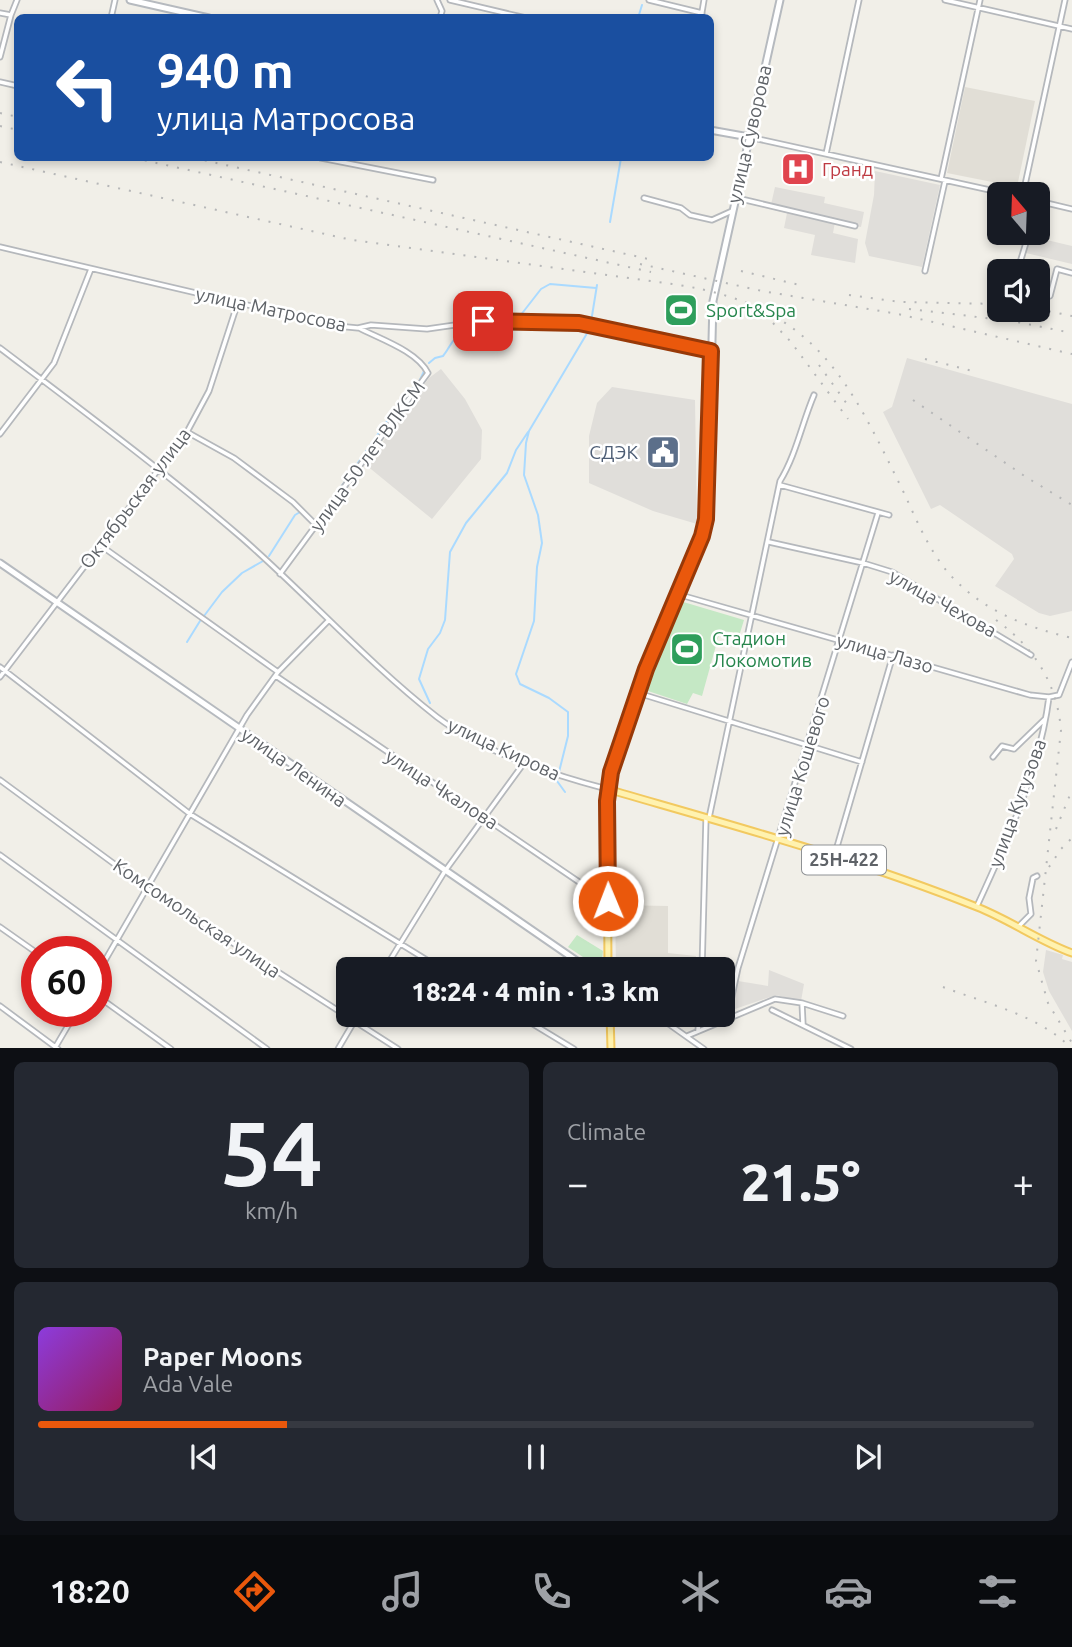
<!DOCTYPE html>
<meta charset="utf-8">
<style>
:root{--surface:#171b24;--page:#242831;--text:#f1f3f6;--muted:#9ea1a6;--line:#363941;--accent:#ea580c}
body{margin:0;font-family:Ubuntu,sans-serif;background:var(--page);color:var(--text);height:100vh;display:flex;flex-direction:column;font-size:26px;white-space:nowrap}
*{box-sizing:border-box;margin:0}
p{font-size:23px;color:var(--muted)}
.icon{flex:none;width:38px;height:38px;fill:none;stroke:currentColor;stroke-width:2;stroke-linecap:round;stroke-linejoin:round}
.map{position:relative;height:1048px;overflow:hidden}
.drawer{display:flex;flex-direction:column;gap:14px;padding:14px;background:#0d0f14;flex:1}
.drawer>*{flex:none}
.top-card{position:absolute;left:14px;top:14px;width:700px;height:147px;border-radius:10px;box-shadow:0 4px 10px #0003;background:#1a4fa0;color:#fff;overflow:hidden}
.needle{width:46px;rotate:341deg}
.buttons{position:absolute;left:987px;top:182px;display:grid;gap:14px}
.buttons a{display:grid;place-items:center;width:63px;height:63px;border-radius:10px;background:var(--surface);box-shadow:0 4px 10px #0003;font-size:35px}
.speed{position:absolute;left:21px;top:936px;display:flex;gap:14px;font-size:35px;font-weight:700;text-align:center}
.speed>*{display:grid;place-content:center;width:91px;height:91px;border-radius:50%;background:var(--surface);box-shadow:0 4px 10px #0003;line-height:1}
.speed .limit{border:10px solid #d22;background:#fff;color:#111}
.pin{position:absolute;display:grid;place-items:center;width:60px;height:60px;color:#fff;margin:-30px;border-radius:14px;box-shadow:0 4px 10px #0006}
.me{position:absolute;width:77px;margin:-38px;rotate:359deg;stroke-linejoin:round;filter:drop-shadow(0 0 5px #0008)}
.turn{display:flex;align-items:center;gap:24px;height:147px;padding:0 28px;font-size:32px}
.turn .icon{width:91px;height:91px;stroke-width:2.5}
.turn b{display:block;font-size:49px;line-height:60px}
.big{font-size:52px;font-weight:800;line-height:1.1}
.drawer .card{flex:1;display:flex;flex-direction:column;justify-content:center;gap:10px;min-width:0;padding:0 24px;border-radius:10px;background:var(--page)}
.drawer .dial{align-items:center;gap:0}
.dial b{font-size:91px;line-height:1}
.song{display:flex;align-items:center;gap:21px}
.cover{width:84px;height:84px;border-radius:10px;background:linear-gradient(135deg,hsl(270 70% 55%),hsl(330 70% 35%))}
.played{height:7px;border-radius:4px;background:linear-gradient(90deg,var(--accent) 25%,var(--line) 25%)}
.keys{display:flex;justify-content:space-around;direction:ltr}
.heat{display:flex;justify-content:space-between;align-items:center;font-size:38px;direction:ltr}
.drawer .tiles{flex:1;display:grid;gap:14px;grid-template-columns:1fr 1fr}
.card:last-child{grid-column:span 2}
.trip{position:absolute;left:336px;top:957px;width:399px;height:70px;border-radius:10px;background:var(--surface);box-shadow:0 4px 10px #0003;font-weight:800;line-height:70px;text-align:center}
.tabs{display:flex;height:112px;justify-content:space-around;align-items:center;background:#090b0e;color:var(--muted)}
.tabs .icon{width:49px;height:49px}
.tabs .on{color:var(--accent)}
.tabs b{font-size:32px;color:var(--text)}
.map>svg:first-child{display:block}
</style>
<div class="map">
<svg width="1072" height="1049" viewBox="0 0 1072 1049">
<rect width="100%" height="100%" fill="#f1efe8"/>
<path fill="#e0deda" d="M875,171L940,185L922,267L869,256L865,243L874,195Z
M775,187L825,197L824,203L864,212L861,227L835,222L833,233L858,239L855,263L811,255L815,235L784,228L787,213L770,209Z
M1030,236L1072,246V264L1026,253Z
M907,358L1072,404V611L1050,616L1039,613L995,586L1014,559L1012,554L940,505L931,509L883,412L892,407Z
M441,369L465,399L482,430L481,459L432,519L366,465L429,378Z
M612,387L695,400L697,524L653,511L589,483V436L597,403Z
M1046,950L1063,955L1062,959L1072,962V1031L1049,991L1043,972Z
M769,970L804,984L801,1001L776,995L732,1010L738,981L768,986Z"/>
<path fill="#e1ded6" d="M965,87L1035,101L1017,187L947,173Z
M615,905L668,906V953L696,956L695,969H616Z"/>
<path fill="#c5e8c5" d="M680,601L744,620L740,633L720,631L702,696L693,693L687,704L642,689Z
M577,935L603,951L601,969L568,947Z"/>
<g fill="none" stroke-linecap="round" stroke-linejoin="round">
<path stroke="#aadaff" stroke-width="2" d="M638,18L642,5
M610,222L621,158
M520,316L541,289L550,284L596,288
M591,322L597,285
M429,363L435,358L443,356C449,349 452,339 460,334C478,325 504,342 518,324
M312,523H316L399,404L419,382L425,369
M269,556L295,515L300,512L308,520
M204,616L222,592L242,573L263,561
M187,642L200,621
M430,703L419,679L428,649L440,633L445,620L450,552L466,523L507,473L516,450L528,432
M559,772L568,736V712L549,698L520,684L516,674L534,621L537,567L542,543L538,515L524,475L526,443L529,431L589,330
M557,781L565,792"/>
<g stroke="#b5b8bc" stroke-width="7">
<path id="street" d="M437,0L442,11L440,18
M450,0L526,18
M649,0L702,13
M945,0L1072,29
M0,13L11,15L0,57
M11,15L17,0
M111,18L115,0
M701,18L704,0
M0,82L18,86
M749,137L1008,194
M826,154L859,0
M321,158L433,180
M941,179L980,0
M1023,194L1065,0
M644,198L681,208L690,215L712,220L732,211
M737,198L855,226
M1038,201L1072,209
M0,247L337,326L358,328L371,325L427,329L483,321H550L579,323L711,351
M925,271L945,181
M1020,271L1018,269L1029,233
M1038,292L1050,296L1057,269L1072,273
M0,348C82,410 164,471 242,538C308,596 368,663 437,717C483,752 553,775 607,789
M187,432L234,458L293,502L313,522
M0,434L54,363L91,269
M780,485L889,515
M769,542L863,563L892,572L1031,655
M100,545L278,672
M280,574L428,373C417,351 380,339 359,328
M677,594L1030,695L1049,697L1059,695L1072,662
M0,667L190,814L443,970
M276,676L607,901
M0,677L187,432L209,391L238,302
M638,693L862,762
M993,757L1002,746L1014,749L1045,719
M0,780L147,888L398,1049
M709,818L780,481C796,455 802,423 814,395
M0,855L267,1049
M834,857L893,655
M977,906C1007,841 1040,769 1049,697
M1019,926L1031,914L1029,898L1033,878L1037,876
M0,927L37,953
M384,970L445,871L524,763
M702,970L706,818
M96,976L247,715L278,672L329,620
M96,995L171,1049
M802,1003L803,1024
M0,1006L58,1049
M772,1010L851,1049
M518,1015L574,1049
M656,1015L704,1049
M727,1019L738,968L878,513
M698,1031L699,1015
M687,1036L775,999L802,1003L843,1016
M56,1046L76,1012
M338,1049L358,1015"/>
</g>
<g stroke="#b6babf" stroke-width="9">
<path id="secondary" d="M130,0L209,18
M710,130L749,137
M0,563L590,970
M607,789C620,723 651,658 676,596C690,564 705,535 708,499L713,301L780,0"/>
</g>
<g stroke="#f2c960" stroke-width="9">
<path id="primary" d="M608,970L607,789C731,825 857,859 977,907C1010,920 1039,941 1072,953
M610,1015L611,1049"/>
</g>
<use href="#street" stroke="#fff" stroke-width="3.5"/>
<use href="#secondary" stroke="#fff" stroke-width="5"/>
<use href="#primary" stroke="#fff2af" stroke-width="5"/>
<path stroke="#b6b7b8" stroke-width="2" stroke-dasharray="2 9" stroke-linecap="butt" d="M0,113L18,117
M0,126L18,130
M134,158L651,272
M194,158L653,260
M0,162L352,240L679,285C816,307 848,379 904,493C918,523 931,556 955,580C988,613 1027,627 1072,638
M640,264L762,291L898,314L1072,354
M741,271L804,286
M849,295L901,302L999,304
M909,309L1012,321L1072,333
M1038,309L1072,316
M773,323L791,342L848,419
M925,359L977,372
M819,365L847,404
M913,400L1026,477L1072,505
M996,620C1034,647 1057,683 1061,730L1036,961L1048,1003L1072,1043
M1056,829L1072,790
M1049,867L1061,849L1072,838
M943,987C985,1003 1033,1014 1066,1043"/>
</g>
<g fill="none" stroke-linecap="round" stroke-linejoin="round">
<g stroke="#983908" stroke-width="18">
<path id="route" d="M483,321L579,323L711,351L706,519L702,536L646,669L611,772L607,801L608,901"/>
</g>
<use href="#route" stroke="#ea580c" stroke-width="12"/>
</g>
<defs>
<g id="hospital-square" transform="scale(1.75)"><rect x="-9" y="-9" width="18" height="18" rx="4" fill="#e0444e" stroke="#fff"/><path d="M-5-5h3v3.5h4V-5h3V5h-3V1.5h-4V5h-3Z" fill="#fff"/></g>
<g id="stadium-square" transform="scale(1.75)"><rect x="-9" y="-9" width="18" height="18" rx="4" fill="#2e9e5b" stroke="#fff"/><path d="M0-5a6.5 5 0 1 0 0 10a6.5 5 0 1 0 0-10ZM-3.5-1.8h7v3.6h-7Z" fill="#fff"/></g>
<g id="civic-square" transform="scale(1.75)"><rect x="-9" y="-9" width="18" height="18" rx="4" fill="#5c6f8a" stroke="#fff"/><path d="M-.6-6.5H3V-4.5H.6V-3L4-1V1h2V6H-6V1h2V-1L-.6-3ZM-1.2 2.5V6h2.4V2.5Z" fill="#fff"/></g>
</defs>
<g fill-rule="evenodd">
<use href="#hospital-square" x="798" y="169"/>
<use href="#stadium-square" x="681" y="310"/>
<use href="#civic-square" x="663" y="452"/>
<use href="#stadium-square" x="687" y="649"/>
</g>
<g text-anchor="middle" stroke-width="5" stroke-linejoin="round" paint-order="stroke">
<rect fill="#fff" stroke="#8f9295" stroke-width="2" x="802" y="845.5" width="84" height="29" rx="5"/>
<g font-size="18" font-weight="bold" fill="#5f6368">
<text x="844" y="866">25Н-422</text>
</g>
<g font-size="19" fill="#5f6368" stroke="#fff">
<text transform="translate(749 134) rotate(-77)" y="7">улица Суворова</text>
<text transform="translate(271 309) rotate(12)" y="7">улица Матросова</text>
<text transform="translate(367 456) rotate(-54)" y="7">улица 50 лет ВЛКСМ</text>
<text transform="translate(135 498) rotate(-53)" y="7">Октябрьская улица</text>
<text transform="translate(943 603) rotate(29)" y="7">улица Чехова</text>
<text transform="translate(885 653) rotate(16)" y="7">улица Лазо</text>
<text transform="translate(504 749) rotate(25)" y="7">улица Кирова</text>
<text transform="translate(802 766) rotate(-73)" y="7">улица Кошевого</text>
<text transform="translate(294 767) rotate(35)" y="7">улица Ленина</text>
<text transform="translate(442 789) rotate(33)" y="7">улица Чкалова</text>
<text transform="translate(1017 803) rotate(-70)" y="7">улица Кутузова</text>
<text transform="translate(197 918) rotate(34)" y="7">Комсомольская улица</text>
</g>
<g font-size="19" fill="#be3a42" stroke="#fff" text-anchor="start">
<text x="822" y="176">Гранд</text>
</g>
<g font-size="19" fill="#27864d" stroke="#fff" text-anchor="start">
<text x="706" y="317">Sport&amp;Spa</text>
<text x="712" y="645">Стадион<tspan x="712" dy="22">Локомотив</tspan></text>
</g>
<g font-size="19" fill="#4e5e75" stroke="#fff" text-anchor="end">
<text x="638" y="459">СДЭК</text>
</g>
</g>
</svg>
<div class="buttons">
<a><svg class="needle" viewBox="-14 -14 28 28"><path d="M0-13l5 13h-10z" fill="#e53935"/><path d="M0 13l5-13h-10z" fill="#9ea1a6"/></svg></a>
<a><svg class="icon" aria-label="sound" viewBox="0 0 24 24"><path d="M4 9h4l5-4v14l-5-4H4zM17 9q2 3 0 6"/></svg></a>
</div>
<div class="speed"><div class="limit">60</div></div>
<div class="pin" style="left:483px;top:321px;background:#d93025"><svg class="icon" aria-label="arrive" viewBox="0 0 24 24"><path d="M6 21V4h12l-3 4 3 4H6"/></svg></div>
<svg class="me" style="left:608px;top:901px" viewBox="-20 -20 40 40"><circle r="17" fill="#ea580c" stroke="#fff" stroke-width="3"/><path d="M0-11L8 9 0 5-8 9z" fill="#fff"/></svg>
<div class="trip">18:24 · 4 min · 1.3 km</div>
<div class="top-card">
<div class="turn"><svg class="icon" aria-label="left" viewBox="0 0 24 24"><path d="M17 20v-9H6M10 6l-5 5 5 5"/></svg><div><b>940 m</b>улица Матросова</div></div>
</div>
</div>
<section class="drawer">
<div class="tiles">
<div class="card dial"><b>54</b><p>km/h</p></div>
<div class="card"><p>Climate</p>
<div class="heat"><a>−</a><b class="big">21.5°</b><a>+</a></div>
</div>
<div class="card">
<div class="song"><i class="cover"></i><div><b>Paper Moons</b><p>Ada Vale</p></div></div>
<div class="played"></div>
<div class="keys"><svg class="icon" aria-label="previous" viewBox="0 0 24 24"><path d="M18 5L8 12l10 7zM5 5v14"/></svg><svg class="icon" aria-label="pause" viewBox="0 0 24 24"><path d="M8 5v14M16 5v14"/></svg><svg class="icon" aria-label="next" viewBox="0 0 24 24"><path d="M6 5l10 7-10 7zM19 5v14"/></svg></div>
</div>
</div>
</section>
<nav class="tabs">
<b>18:20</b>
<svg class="icon on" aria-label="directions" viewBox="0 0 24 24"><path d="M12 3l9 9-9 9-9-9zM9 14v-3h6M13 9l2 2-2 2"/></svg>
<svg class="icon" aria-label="music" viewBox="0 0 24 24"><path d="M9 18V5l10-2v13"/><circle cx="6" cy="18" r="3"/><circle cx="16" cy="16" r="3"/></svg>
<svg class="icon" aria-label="phone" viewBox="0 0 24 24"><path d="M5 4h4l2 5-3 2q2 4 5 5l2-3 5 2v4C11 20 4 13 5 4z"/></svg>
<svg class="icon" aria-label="climate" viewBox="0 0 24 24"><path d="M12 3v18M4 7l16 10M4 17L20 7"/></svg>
<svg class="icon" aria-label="car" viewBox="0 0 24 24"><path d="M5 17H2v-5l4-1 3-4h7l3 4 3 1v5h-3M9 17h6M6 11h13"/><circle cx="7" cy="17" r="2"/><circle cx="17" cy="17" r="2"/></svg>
<svg class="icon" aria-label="filters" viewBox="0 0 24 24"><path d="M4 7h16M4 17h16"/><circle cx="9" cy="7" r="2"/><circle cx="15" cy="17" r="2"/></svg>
</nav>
